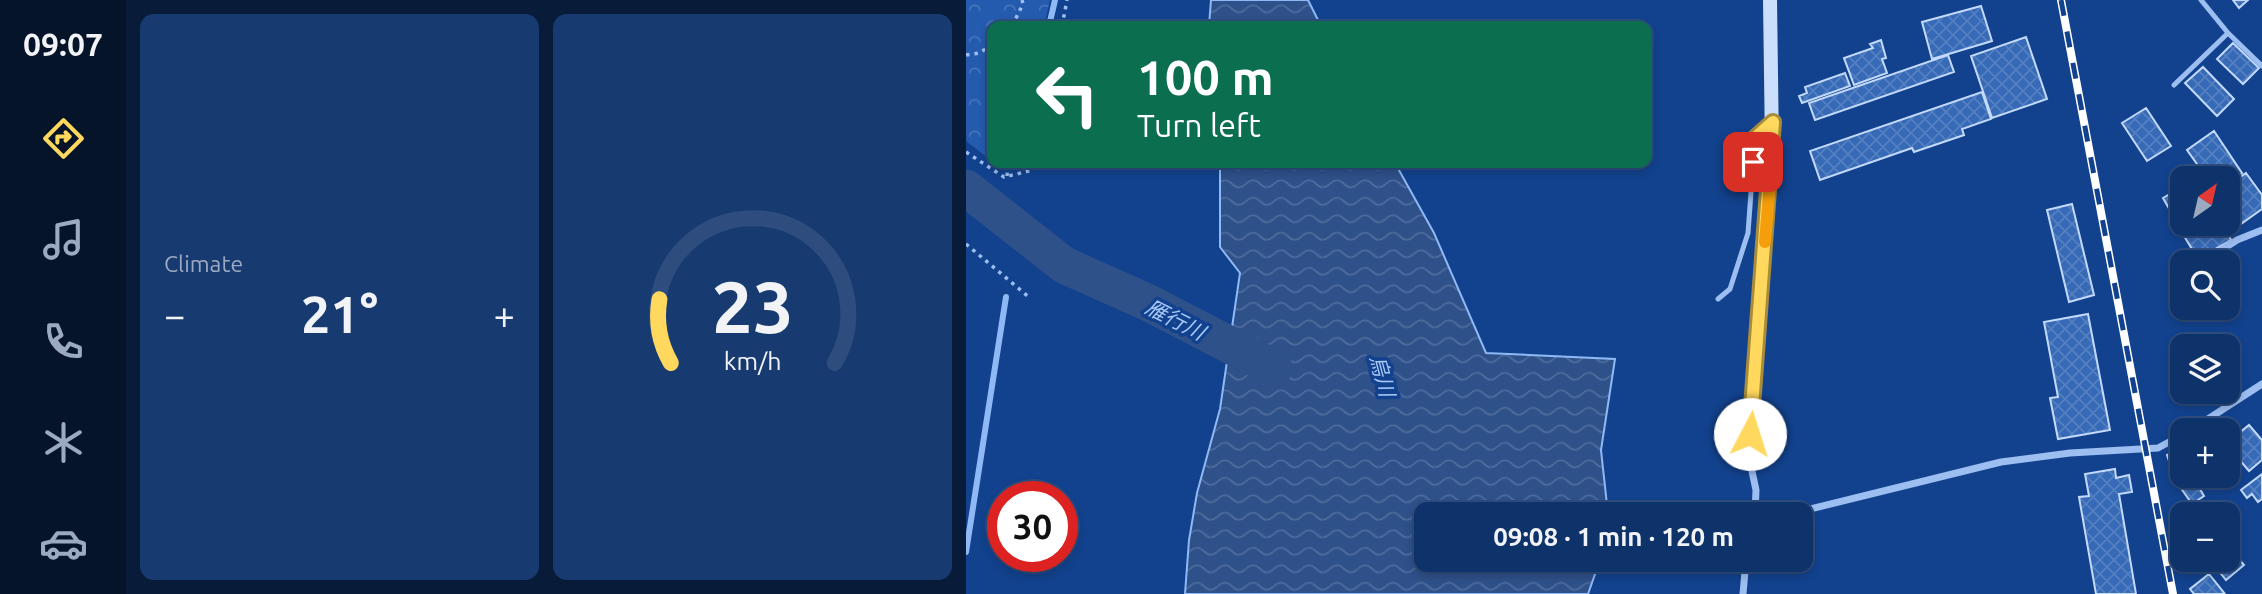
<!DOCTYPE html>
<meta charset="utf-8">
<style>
:root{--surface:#0e326a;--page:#173a70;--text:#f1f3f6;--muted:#9baac1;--line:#2e4d7e;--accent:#ffd85d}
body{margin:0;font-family:Ubuntu,"Noto Sans JP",sans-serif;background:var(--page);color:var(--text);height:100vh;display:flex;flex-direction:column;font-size:26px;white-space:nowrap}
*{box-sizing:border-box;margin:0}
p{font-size:23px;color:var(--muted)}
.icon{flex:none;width:38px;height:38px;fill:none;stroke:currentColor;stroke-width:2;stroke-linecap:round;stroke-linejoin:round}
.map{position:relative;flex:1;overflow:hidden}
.details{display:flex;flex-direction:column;gap:14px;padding:14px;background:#081c3a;width:840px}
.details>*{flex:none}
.top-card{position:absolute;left:21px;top:21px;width:665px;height:147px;border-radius:14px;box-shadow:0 4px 10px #0003,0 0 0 2px var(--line);background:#0b6e4f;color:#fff;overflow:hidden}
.needle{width:46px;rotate:34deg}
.fabs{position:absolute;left:1204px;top:166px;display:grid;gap:14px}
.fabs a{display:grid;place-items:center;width:70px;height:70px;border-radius:14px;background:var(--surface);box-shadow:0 4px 10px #0003,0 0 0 2px var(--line);font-size:35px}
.speed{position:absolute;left:21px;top:481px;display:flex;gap:14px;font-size:35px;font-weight:700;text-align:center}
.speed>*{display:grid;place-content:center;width:91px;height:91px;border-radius:50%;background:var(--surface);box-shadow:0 4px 10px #0003,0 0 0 2px var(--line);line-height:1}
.speed .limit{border:10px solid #d22;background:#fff;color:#111}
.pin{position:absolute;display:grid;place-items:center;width:60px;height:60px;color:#fff;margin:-30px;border-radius:14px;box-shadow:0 4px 10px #0006}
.me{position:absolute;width:77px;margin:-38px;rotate:5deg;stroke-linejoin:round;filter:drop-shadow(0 0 5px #0008)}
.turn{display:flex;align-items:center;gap:24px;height:147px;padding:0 35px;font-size:32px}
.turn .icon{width:91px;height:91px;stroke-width:2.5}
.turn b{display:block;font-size:49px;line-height:60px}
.big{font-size:52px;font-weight:700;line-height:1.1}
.details .card{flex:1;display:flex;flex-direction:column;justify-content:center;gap:10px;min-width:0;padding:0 24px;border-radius:14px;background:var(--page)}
.details .dial{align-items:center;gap:0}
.dial svg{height:182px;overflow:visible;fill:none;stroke:var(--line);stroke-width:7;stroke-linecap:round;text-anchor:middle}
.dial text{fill:var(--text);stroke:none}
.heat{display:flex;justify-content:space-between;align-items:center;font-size:38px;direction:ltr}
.details .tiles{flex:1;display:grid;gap:14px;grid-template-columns:repeat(2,1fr)}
.trip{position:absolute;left:448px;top:502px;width:399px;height:70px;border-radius:14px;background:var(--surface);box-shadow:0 4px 10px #0003,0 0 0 2px var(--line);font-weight:700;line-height:70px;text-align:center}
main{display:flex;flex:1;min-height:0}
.menu{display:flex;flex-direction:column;width:126px;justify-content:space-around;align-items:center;background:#06142a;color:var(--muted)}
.menu .icon{width:49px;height:49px}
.menu .selected{color:var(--accent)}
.menu b{font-size:32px;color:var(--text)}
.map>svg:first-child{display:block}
</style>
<main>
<nav class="menu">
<b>09:07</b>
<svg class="icon selected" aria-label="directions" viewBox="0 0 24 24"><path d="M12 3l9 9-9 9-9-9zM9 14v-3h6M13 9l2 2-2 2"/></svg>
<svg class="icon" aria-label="music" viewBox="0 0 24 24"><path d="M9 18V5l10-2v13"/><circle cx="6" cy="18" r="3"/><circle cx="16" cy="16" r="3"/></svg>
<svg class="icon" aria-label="phone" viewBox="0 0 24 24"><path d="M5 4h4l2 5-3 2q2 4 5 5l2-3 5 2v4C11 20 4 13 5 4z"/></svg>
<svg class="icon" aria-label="climate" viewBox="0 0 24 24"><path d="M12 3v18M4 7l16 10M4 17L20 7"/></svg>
<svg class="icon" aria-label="car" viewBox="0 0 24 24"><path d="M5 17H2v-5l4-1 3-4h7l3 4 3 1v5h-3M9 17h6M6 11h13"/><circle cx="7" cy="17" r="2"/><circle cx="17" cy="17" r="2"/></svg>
</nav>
<section class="details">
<div class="tiles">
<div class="card"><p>Climate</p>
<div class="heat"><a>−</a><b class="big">21°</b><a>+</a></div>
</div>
<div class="card dial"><svg viewBox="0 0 100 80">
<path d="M14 69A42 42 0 1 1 86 69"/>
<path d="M14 69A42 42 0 0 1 9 41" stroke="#ffd85d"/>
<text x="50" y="56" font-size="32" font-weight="700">23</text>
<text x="50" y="72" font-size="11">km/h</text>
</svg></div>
</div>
</section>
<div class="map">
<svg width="1296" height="594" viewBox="0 0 1296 594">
<defs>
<pattern id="park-crowns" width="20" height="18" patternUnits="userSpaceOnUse" patternTransform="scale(1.75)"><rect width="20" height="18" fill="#245bae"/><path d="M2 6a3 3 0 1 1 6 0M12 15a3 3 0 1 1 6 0" fill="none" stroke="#4574ba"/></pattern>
<pattern id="water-waves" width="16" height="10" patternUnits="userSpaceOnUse" patternTransform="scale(1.75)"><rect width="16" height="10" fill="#2e518a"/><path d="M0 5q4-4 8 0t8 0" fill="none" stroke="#4d6b9c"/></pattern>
<pattern id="building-cross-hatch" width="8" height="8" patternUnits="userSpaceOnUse" patternTransform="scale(1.75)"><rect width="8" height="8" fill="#3669b6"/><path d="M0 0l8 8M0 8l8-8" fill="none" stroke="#5480c1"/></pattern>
</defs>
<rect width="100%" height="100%" fill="#12428e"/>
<path fill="url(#park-crowns)" d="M0,0H84L78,26H26V161L0,141Z"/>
<path fill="url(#water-waves)" stroke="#8eb9f5" stroke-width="2" d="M245,0H342L355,26H243Z
M254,163H429L468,233L520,353L649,359L635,450L642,514H460V560H634L622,594H219L223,540L231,493L254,409L274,273L254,247Z"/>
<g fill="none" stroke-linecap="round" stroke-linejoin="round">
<path stroke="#8eb9f5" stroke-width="6" d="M83,26L89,0
M0,552L40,297"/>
<path stroke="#2e518a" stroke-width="37" d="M0,188L98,265L183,303L308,368"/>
</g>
<path fill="url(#building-cross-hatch)" stroke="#c3dafc" stroke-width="2" d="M1267,0H1282L1273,8Z
M1015,6L1026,41L966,59L956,22Z
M1060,37L1081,99L1026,118L1005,56Z
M915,40L920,58L916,59L921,73L888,85L878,58L907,48L904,44Z
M1267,43L1293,68L1277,84L1251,59Z
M982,55L988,72L849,120L843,103Z
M1237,67L1268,99L1251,116L1219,83Z
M879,73L884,86L836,103L833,96L841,93L839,87Z
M1016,92L1025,119L996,129L998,135L948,152L946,148L854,180L844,151Z
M1180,108L1205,146L1181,161L1156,123Z
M1248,131L1276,173L1262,183V178H1241L1221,150Z
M1280,173L1296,195V209L1265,231L1260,224L1262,186Z
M1216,187V215L1209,219L1197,198Z
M1106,204L1128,295L1103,302L1081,210Z
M1227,224H1256L1265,240L1232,259L1215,231Z
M1122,314L1144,430L1092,439L1084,398L1092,397L1078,322Z
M1283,425L1296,440V460L1283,471L1272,458L1267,462L1262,456V442Z
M1216,448V460L1205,467L1201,455Z
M1216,467V476L1249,477L1234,489L1238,496L1226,504L1205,474Z
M1149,469L1150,478L1163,475L1166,492L1153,494L1170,594H1130L1113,497L1123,496L1119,474Z
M1296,474V499L1292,502L1286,494L1281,498L1275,490Z
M1241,503L1243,508L1249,506L1253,514H1217Z
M1262,541L1275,555L1272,558L1278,565L1260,580L1244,560H1262Z
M1243,574L1259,594H1228L1224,589Z"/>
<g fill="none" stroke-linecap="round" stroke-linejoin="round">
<path stroke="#9cbef1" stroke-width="3.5" stroke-dasharray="3.5 5" stroke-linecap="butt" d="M46,26L57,4L56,0
M96,26L101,0
M0,55L13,53L26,45
M0,152L38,177L67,170L69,163
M41,176L42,163
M0,244L64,298"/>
<path stroke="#9cbef1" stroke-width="5" d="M1235,0L1262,33L1296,66
M1208,85L1262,33
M752,299L764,289L782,233L789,138L804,125"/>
<path stroke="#9cbef1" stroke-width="7" d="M1237,262L1271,240L1296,230
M787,402L784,462L790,490L789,514
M1225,430L1296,384
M790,510L801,514
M824,514L1035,462L1104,453L1192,448L1216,435
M777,594L780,560"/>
<path stroke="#cbdefc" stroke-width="14" d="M787,402L806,148L804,0"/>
<g stroke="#fff" stroke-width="8">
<path id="rail" d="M1095,0L1207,594"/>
</g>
<use href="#rail" stroke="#12428e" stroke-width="5" stroke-dasharray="16" stroke-linecap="butt"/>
</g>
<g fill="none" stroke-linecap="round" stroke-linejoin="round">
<g stroke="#a68c3c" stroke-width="18">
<path id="route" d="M784,434L807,122L789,138L787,162"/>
</g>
<use href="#route" stroke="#ffd85d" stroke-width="12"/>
<path stroke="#f59e0b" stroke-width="12" d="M799,242L805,170"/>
</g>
<g text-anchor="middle" stroke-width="7" stroke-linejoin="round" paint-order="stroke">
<g font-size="21" font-style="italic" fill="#a8c9f9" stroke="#12428e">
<text transform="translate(209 320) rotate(27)" y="7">雁行川</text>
<text transform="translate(416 376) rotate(75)" y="7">烏川</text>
</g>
</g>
</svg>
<div class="fabs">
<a><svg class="needle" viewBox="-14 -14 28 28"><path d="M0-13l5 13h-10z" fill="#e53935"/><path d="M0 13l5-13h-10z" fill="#9baac1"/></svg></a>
<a><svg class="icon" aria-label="search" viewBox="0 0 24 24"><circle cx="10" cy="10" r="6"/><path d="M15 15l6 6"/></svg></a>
<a><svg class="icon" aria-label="layers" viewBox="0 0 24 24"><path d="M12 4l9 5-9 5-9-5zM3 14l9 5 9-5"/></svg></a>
<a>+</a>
<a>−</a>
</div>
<div class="speed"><div class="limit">30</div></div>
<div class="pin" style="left:787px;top:162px;background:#d93025"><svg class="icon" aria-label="arrive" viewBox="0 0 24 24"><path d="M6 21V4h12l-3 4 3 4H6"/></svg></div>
<svg class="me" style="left:784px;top:434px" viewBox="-20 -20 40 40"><circle r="19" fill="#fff"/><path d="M0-13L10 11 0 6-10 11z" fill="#ffd85d"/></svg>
<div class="trip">09:08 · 1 min · 120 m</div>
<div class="top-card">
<div class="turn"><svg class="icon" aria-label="left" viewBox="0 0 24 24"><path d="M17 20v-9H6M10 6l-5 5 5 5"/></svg><div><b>100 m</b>Turn left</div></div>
</div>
</div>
</main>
